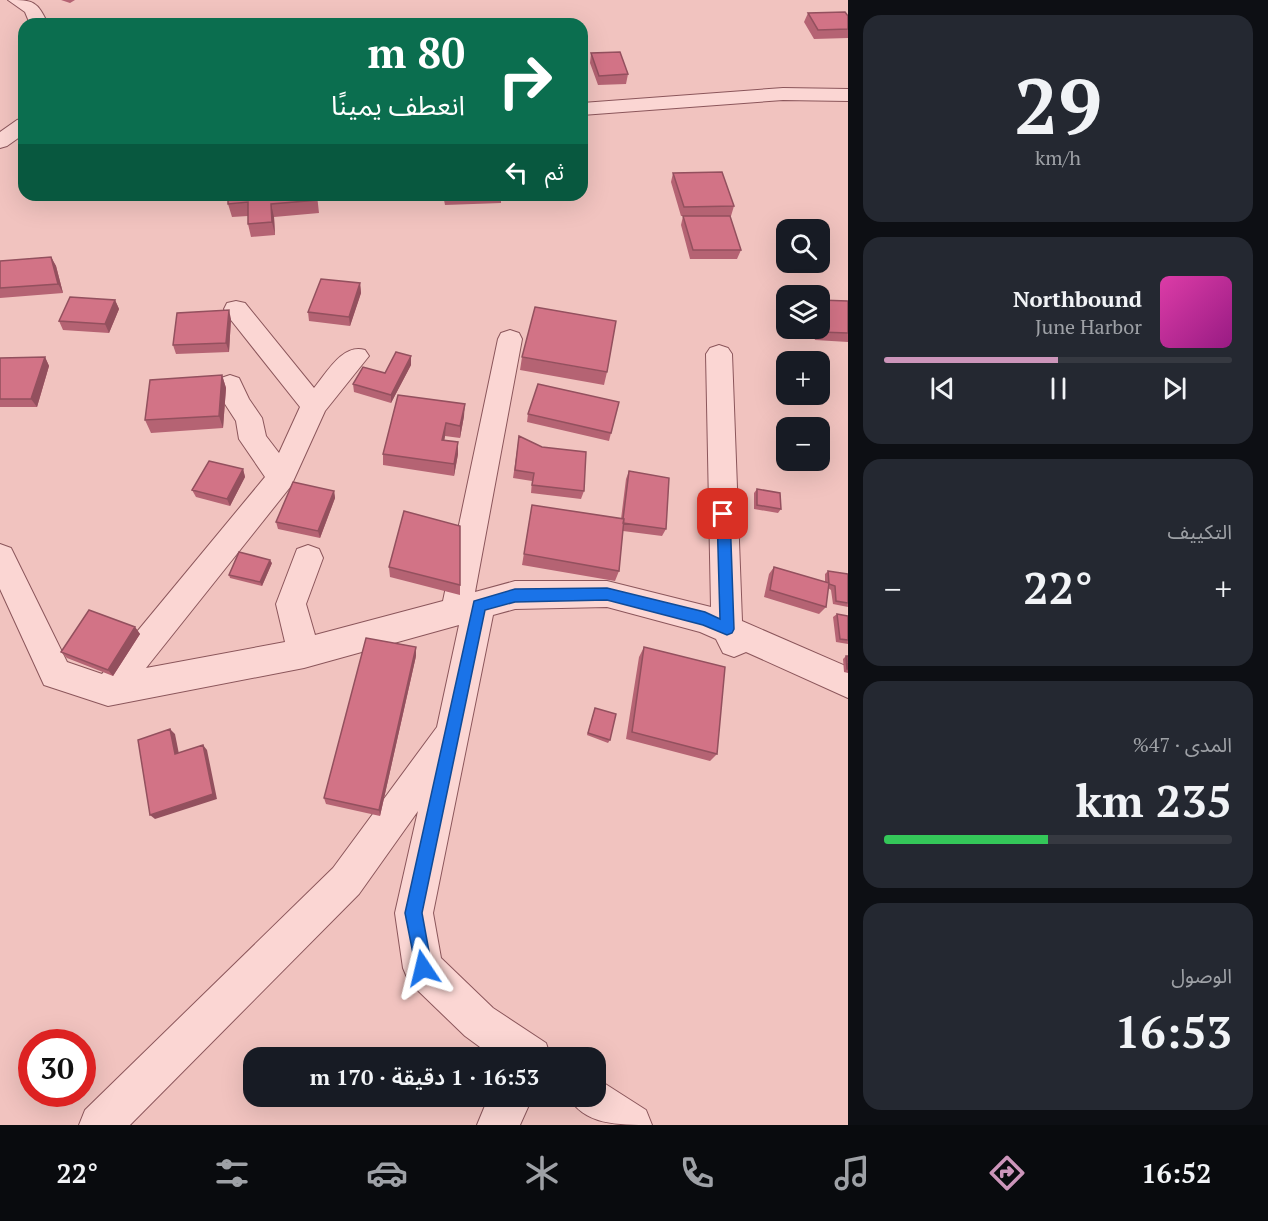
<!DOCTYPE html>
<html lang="ar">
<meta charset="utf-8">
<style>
:root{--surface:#171b24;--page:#242831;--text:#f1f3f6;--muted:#9ea1a6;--line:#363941;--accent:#cc95ba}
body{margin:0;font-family:"PT Serif","Noto Sans Arabic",serif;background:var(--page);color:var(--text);direction:rtl;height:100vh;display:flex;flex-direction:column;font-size:22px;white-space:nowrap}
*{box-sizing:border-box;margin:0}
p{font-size:20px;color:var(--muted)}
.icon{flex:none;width:33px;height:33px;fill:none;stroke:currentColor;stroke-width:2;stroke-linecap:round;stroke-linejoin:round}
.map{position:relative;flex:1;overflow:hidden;direction:ltr}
.side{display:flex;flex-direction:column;gap:15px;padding:15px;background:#0d0f14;width:420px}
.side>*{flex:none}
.banner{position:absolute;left:18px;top:18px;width:570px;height:183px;border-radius:18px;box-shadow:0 6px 24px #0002;direction:rtl;background:#0b6e4f;color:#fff;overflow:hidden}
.tools{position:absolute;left:776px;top:219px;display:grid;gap:12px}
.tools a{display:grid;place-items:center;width:54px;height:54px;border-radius:12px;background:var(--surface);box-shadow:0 6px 24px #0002;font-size:30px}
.speed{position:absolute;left:18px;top:1029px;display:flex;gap:12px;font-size:30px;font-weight:700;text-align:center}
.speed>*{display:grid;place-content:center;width:78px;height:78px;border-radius:50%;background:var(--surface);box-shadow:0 6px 24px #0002;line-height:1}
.speed .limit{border:9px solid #d22;background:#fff;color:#111}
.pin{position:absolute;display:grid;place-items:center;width:51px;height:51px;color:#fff;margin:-26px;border-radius:12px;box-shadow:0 3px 9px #0006}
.me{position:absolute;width:66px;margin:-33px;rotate:350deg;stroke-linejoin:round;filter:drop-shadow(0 0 4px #0008)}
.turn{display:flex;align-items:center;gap:21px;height:126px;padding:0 24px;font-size:27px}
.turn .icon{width:78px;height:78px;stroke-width:2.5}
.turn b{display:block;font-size:42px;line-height:51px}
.then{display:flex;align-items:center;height:57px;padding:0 24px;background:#0003;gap:12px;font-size:22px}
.big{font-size:45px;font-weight:600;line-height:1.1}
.side .card{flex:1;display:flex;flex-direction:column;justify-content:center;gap:9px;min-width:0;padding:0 21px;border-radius:18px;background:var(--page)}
.side .dial{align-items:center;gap:0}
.dial b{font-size:78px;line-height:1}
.song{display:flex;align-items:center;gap:18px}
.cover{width:72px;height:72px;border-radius:9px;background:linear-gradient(135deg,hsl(320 70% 55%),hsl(310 70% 35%))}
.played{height:6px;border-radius:3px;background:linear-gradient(90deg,var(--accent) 50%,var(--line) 50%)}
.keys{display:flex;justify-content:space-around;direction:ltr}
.heat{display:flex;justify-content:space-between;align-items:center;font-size:33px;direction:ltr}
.charge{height:9px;border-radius:4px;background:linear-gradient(90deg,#34c759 47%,var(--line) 0)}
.trip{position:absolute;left:243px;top:1047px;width:363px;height:60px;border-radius:18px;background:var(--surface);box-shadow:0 6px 24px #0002;font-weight:600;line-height:60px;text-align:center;direction:rtl}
.tab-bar{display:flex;height:96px;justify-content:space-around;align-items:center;background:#090b0e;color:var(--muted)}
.tab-bar .icon{width:42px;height:42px}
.tab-bar .current{color:var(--accent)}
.tab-bar b{font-size:27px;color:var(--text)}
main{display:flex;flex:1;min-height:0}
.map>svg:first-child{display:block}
</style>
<main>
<section class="side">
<div class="card dial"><b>29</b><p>km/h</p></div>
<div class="card">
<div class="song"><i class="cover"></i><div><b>Northbound</b><p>June Harbor</p></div></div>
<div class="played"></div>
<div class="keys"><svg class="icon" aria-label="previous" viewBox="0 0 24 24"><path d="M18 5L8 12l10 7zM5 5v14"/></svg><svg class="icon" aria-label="pause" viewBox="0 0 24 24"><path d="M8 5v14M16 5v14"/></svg><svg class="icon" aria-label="next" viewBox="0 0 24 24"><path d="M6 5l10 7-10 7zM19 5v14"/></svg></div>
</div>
<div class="card"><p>التكييف</p>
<div class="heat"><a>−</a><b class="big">22°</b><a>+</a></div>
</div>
<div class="card"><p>المدى · 47%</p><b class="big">235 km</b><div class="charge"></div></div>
<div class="card"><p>الوصول</p><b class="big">16:53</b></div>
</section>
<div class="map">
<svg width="848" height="1125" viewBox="0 0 848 1125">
<rect width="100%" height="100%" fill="#f1c3bf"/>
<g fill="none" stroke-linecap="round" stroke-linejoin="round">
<g stroke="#8b565b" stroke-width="2">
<path id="minor" d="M8,0C34,0 37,1 48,24H30L25,12Z
M783,88L848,89V101L783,100L582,115V103Z
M24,118V134L7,146L0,148V132L17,120Z
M236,301L245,303L314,388C327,372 343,343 365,350L369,356L325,411L291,486L146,668L285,642L276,604L297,549L308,545L319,549L323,558L306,604L315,635L443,601L498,339L501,333L510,330L519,333L522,339L475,592L515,581H607L711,607L706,354L710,348L719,345L728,348L732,354L742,621L848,667V698L746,652L734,657L723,653L716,639L700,632L607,607L515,609L493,615L433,913L441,958L493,1008L546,1043L551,1058H495L465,1036L409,982L403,968L395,913L418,811L359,894L130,1125H79L85,1110L333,868L437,727L459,625L304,668L108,706L44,685L0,589V544L11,548L67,662L102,674L265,477L239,439L236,421L225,404L217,385L221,378L230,375L239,378L249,399L262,418L266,436L279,453L300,407L227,315L224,309L227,303Z
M596,1078L646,1110L652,1125C617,1125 584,1125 568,1096H596Z
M489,1096H533L520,1125H477Z"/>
</g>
<use href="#minor" fill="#fbd6d3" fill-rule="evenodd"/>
</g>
<path fill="#b56373" d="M61,0H75L70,3Z
M808,13L848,16V38L814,39L804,22Z
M591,53L628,74L626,84L598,85L590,63Z
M673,173L734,206L731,216H729L741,250L737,259H690L681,225L683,216H681L671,182Z
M317,195L319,213L274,217L275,235L251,237L248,224V216L232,217L228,204Z
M443,195H501V203L445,205Z
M51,257L56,266L63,293L0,298V261Z
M360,283L361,293L350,326L309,321L308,312Z
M115,300L119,309L109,333L63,330L59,321Z
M848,301V342L815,340L811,328H819Z
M231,319L229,352L176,354L173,345Z
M45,357L49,366L37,407H0V358Z
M522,357L607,372L604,385L520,370Z
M411,365L391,403L354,392L353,384Z
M222,375L226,388L223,428L151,433L145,420Z
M398,395L464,416L460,438L445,436L444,441L458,454L454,476L383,465V454Z
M528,414L611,433L609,441L527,422Z
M519,436L542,447L584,491L581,499L531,493L532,481L513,478Z
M243,469L245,477L230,506L196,497L192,490Z
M629,471L666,529L662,536L623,531L619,571L615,581L522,565L532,505L621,519L626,479Z
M757,489L781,509L778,513L754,509V493Z
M334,491L335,498L320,538L278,529L276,522Z
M272,563L262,586L230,578L229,575Z
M389,567L460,585V595L390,577Z
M774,567L825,582V574L828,571L848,574V607L833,604L831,590L828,588L826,607L819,614L764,597L769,574Z
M837,614L848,616V644L836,642L833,617Z
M135,627L140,634L113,676L67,658L61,652Z
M644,647L717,754L710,761L626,739L639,657Z
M416,656L380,816L326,804L324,798Z
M846,656H848V673L844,672L843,659Z
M595,708L610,740L608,743L587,735Z"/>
<path fill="#93505e" d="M271,204L274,217L275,235L272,222Z
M51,257L56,266L63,293L58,284Z
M360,283L361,293L350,326L349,317Z
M115,300L119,309L109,333L105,324Z
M229,310L231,319L229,352L226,343Z
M411,356V365L391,403V395Z
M45,357L49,366L37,407L31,399Z
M222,375L226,388L223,428L219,416Z
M465,404L464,416L460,438V426Z
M446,423L445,436L442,452V440Z
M458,442V454L454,476V464Z
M243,469L245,477L230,506L227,499Z
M334,491L335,498L320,538L318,531Z
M270,560L272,563L262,586L260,582Z
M135,627L140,634L113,676L108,670Z
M416,647V656L380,816L379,810Z
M170,729L175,734L180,759L175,754Z
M203,745L207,750L217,799L155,819L150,815Z"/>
<path fill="#d27386" stroke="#93505e" stroke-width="1.5" d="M845,12L848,16V29L818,30L808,13Z
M229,20H279L278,24H228Z
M620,52L628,74L599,76L591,53Z
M722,172L734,206L684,207L673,173Z
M228,195H317L318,200L271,204L272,222L248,224V202L228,204Z
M683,216H730L741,250H693Z
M51,257L58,284L0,288V261Z
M321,279L360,283L349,317L308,312Z
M70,297L115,300L105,324L59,321Z
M819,300L848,301V333L820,332L819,328Z
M535,307L616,321L607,372L522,357Z
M229,310L226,343L173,345L177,313Z
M396,352L411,356L391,395L353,384L363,367L385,373Z
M45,357L31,399H0V358Z
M222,375L219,416L145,420L150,380Z
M538,384L619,402L611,433L528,414Z
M398,395L465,404L460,426L446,423L442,440L458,442L454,464L383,454Z
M519,436L542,447L586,452L584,491L532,485L534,473L515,470Z
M209,461L243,469L227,499L192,490Z
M629,471L669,478L666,529L623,523L624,519H623Z
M293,482L334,491L318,531L276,522Z
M757,489L780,493L781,509L757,505Z
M532,505L624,519L619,571L524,554Z
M404,511L460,526V585L389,567Z
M239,552L270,560L260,582L229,575Z
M774,567L829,583L826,607L770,590Z
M828,571L848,574V603L836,601L835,586L829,584Z
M89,610L135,627L108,670L61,652Z
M837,614L848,616V640L840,639Z
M366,638L416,647L379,810L324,798Z
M644,647L725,667L717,754L632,732Z
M846,656H848V669H847Z
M595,708L616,714L610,740L588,733Z
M170,729L175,754L203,745L213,794L150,815L138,740Z"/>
<path fill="#1a73e8" stroke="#114b97" stroke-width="1.5" d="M723,509L730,514L734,629L732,633L727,635L703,625L607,600L515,602L485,610L422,913L432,968L429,974L423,977L417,974L405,913L474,601L515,589L607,588L705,612L720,619L717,514Z"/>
</svg>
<div class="tools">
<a><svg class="icon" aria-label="search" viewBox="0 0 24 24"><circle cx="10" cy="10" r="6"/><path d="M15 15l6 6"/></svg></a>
<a><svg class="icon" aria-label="layers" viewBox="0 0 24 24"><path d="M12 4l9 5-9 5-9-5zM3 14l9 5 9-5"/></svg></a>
<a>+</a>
<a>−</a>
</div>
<div class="speed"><div class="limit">30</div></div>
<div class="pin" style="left:723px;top:514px;background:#d93025"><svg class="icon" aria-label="arrive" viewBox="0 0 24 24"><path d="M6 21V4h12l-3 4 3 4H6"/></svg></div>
<svg class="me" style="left:423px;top:968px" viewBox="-20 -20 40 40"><path d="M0-17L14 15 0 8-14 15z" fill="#1a73e8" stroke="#fff" stroke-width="4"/></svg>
<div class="trip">16:53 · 1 دقيقة · 170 m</div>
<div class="banner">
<div class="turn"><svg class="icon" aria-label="right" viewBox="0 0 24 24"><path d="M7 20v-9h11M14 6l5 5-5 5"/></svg><div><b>80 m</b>انعطف يمينًا</div></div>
<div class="then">ثم<svg class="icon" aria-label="left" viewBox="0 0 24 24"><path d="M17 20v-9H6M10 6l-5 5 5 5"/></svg></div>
</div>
</div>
</main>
<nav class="tab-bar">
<b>16:52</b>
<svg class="icon current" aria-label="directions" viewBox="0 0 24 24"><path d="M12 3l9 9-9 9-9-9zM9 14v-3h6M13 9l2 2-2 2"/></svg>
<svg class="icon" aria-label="music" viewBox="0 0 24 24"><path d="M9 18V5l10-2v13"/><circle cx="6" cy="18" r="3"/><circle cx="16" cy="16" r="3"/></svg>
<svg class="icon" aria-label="phone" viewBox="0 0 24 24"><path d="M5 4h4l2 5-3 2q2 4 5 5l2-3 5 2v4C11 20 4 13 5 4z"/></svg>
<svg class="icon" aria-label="climate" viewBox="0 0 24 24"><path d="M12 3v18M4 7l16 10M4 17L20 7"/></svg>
<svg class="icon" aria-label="car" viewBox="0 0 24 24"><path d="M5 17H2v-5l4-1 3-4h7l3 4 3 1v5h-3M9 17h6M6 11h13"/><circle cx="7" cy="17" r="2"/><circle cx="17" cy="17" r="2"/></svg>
<svg class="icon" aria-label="filters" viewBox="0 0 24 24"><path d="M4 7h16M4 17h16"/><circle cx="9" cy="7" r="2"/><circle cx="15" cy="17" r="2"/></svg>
<b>22°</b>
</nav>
